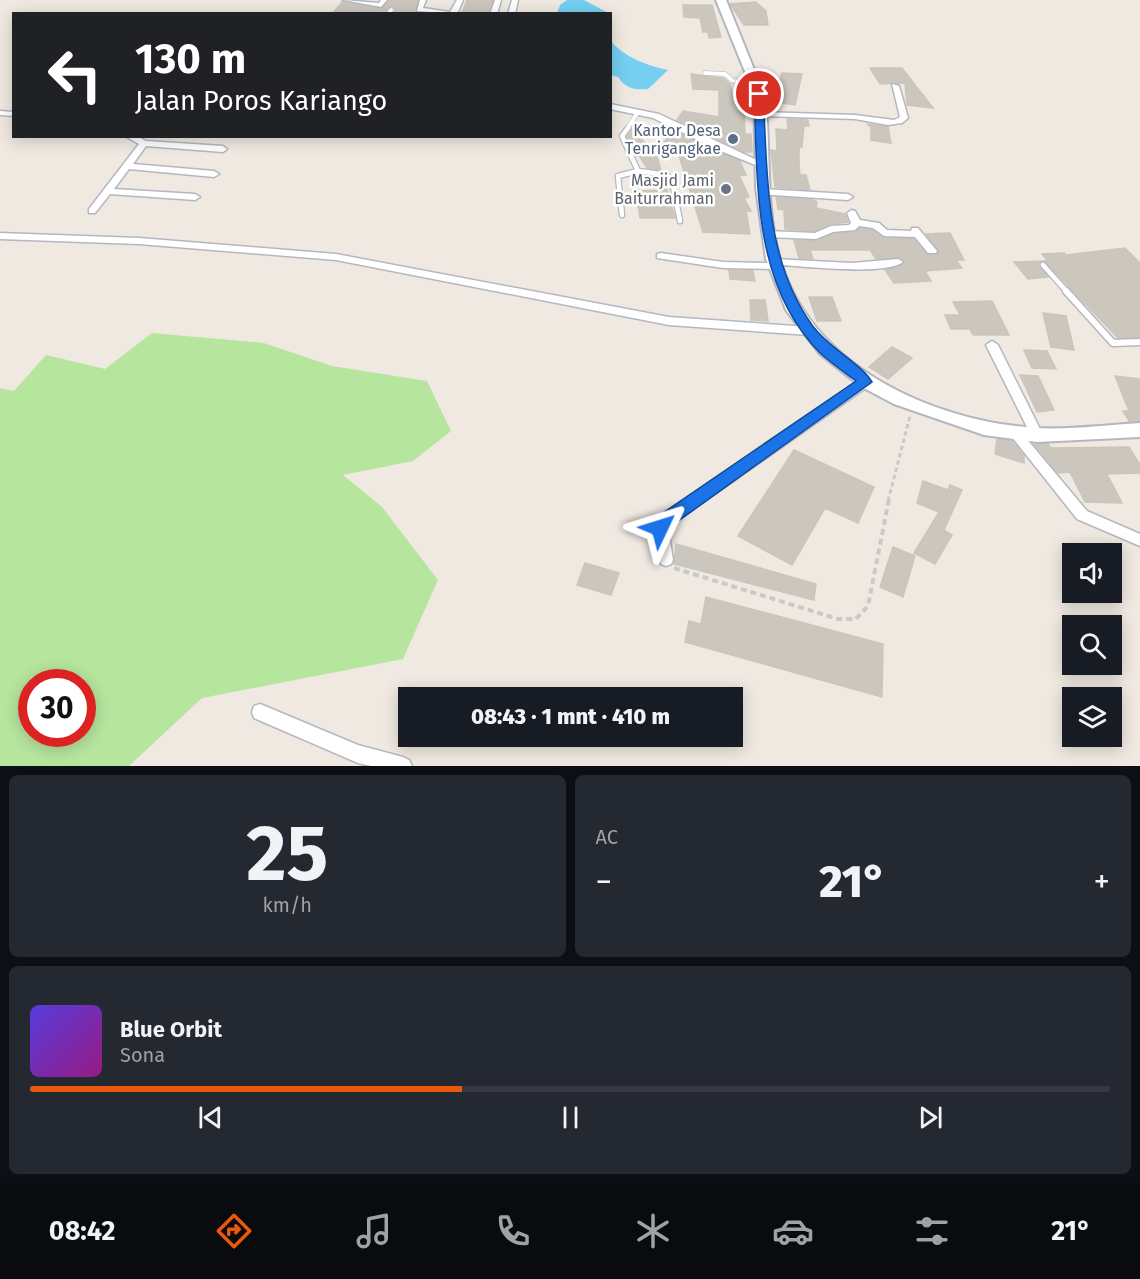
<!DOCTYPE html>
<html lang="id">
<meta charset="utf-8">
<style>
:root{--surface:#171b24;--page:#242831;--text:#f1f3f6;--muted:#9ea1a6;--line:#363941;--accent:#ea580c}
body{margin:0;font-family:"Fira Sans",sans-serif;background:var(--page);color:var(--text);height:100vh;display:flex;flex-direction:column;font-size:22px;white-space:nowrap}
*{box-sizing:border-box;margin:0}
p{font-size:20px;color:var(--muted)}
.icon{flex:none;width:33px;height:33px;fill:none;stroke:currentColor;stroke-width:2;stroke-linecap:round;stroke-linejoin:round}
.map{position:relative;height:766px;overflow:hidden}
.panel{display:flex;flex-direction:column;gap:9px;padding:9px;background:#0d0f14;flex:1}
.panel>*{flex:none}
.hud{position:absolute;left:12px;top:12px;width:600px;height:126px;border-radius:0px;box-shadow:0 3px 15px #0003;background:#202124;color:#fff;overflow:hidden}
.controls{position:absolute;left:1062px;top:543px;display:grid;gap:12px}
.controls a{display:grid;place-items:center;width:60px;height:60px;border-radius:0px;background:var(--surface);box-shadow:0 3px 15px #0003;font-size:30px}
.speed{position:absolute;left:18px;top:669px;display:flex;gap:12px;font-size:30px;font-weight:700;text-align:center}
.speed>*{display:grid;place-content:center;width:78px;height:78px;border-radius:50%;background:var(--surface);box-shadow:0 3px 15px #0003;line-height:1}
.speed .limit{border:9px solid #d22;background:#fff;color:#111}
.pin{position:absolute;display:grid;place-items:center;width:51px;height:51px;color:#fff;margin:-26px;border:3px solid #fff;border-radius:50%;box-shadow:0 2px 6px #0007}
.me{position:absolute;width:66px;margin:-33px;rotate:49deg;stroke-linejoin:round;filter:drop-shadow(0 0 4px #0008)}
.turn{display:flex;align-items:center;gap:21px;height:126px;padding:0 24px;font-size:27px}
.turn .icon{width:78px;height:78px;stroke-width:2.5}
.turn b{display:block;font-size:42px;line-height:51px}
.big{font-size:45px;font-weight:800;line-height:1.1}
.panel .widget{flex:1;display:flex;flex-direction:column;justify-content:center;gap:9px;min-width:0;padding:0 21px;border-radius:9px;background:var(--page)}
.panel .dial{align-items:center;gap:0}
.dial b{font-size:78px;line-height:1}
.song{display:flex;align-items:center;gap:18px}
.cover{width:72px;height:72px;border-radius:9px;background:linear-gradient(135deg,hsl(250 70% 55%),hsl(310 70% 35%))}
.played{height:6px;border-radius:3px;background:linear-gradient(90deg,var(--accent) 40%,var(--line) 40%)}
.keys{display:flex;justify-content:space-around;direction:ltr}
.heat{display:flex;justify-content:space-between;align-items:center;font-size:33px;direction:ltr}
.panel .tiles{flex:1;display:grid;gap:9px;grid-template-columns:1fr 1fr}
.widget:last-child{grid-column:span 2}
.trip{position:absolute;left:398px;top:687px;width:345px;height:60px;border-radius:0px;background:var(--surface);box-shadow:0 3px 15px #0003;font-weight:800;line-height:60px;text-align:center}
.tabs{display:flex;height:96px;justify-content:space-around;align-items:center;background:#090b0e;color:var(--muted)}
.tabs .icon{width:42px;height:42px}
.tabs .on{color:var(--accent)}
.tabs b{font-size:27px;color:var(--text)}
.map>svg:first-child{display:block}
</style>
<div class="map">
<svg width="1140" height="766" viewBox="0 0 1140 766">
<rect width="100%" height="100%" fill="#efe9e1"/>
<path fill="#b6e59e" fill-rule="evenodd" d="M152,333L264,343L332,366L427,381L451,431L413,461L343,475L382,507L438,580L403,659L202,698L129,766H0V388L14,391L46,355L105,369ZM32,682H82V734H32Z"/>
<path fill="#75cff0" d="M567,0H584L610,14L557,13L560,5Z
M611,41C624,57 648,66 668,70L648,89C634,90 626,89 618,77L611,75Z"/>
<path fill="#cbc7bf" stroke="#cbc5ba" stroke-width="1.5" d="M389,0H418L416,13L394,14L395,9L391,6L384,14H332L342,2L381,9Z
M467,0H493L488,14L462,13Z
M756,2L766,11L768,25H744L730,4Z
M683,5H712L721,37L709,38L708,32H703L700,18L684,17Z
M870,68H902L933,108L907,105L905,83L880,84Z
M782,73L802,74L795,105L774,102Z
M691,74L723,78L730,84L733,100L744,101L745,134H751L752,152H745L677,120L683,111L719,117V90L693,89Z
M787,119L808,120L809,126H804L802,147L799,146V164L800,175H806L810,190L775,187L771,150L777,151L776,129L788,130Z
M867,124L888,127L891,143L871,140V127Z
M632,129L650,148L654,146L661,170L647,168L627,137Z
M672,130L740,161L746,175H739L749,197L744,198L751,211H746L750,234L703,232L674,140L663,144Z
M653,178L664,179L675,218H640L636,191L660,190Z
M776,197L813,200L817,202L816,208L845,214L848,222L830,224L815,231L785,229L784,210L778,209Z
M860,228L872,230L884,238L914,239L928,255H936L939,252L926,234L950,233L964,260H956L962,268L925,271L931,281L894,283L885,270L904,264L905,261L899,257L876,259L870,250H810L813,259L799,258L794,240L817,241L834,234L855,232Z
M1125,248L1140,263V337L1118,338L1044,261L1047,260L1042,254L1064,253L1066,255Z
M1042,261L1039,266L1048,277L1028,279L1014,262Z
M729,270L753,271L755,281L730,279Z
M809,297H832L841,321H817Z
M750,300H765L768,321L751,320Z
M992,301L1009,335H973L970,329H951L945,315H960L953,302Z
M1043,313L1066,316L1074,350L1051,347Z
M892,347L912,358L888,379L869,367Z
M1024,350L1047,351L1056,369L1032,368Z
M1020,375L1038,376L1054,410L1037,412Z
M1115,376L1140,379V421H1129L1123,411H1129Z
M997,439L1012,441L1024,456V463L995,454Z
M1034,444H1048L1051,448L1129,447L1140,465V473L1107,474L1122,503L1085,502L1070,472L1058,473Z
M794,450L874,487L858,523L825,508L792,565L738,536Z
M923,481L948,490L950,485L962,490L944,530L952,535L935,564L914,553L939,512L917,503Z
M676,544L816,584L814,600L674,564Z
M893,547L915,556L903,597L880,587Z
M585,563L619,573L611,595L577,585Z
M706,597L883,644L882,697L685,642L689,621L701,624Z"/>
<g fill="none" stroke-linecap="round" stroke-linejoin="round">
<g stroke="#b4b7c1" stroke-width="5">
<path id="service-far2" d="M388,14L391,10
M705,73L725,74L733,81L754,82
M627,129L638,112"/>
</g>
<g stroke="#b4b7c1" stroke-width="7">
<path id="service-far1" d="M628,128L622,136L638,171
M622,215L618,176L638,171L667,175L672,181L680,221
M1043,265L1068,293"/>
</g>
<g stroke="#b4b7c1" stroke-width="9">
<path id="service" d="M1066,291L1113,343L1140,342"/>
</g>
<g stroke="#b4b7c1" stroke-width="3">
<path id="minor" d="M343,0L379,3L381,0H387L381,7Z
M420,0H426L423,8L450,12L457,0H463L457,14L417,11Z
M495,0H501L497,14H490Z
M512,0H518L515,14H508Z
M892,84L899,86L908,118L902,123L888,125L855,119L761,116L757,114L761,112L855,115L894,120L900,117Z
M610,104L659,114L765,164L761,167L758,166L718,150L653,118L610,109Z
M0,111L14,112V116L0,115Z
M125,136H137L146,141L223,146L227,149L223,152L146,146L133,164L214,171L219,174L214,177L129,169L114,189L195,194L200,197L195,200L110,194L95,213H89V209L139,144Z
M763,189L848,194L853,197L848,200L760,194L758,192Z
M852,210L855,211L860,220L879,223L887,230L911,231L912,228H918L937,251L936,253H928L915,237L884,236L873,228L859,226L855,230L833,232L816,239L768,237L763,234L768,231L815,233L831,226L849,225L851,223L847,213Z
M0,233L139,238L336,254L669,317L809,327L815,331L809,335L669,325L336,260L139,244L0,239Z
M661,253L723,262L769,263L770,260L774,259L852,263L898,259L903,262C885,276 805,266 780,265L779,268L775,269L723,268L657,258V254Z
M992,341L998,345L1043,435L1042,438H1032L1031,435L986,345Z
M866,378L870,379L872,382L870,385L668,527L673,560L671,564L666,566L661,564L653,528L657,519Z
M1016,429L1020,431L1087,511L1140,534V546L1077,519L1012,437L1010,434L1012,431Z
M260,704L358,745L403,757L409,760L412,766H371L358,763L254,718L252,712L254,706Z"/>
</g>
<g stroke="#b4b7c1" stroke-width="4">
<path id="secondary" d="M716,0H726C735,22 744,45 753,67C757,76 763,87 765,97C771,151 765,206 780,259C811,367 932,421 1036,428C1070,430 1106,425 1140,423V437L1037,442L984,435L894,404L860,386L820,354L786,310L766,259L756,188L754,94Z"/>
</g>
<path stroke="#c9c9c9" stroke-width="3" stroke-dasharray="4.5 3" stroke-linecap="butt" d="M888,501L910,416"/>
<path stroke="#c9c9c9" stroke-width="4" stroke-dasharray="6 4" stroke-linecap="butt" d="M674,568L838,619H856L868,606L889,499"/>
<use href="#service-far2" stroke="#fff" stroke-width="4"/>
<use href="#service-far1" stroke="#fff" stroke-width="4.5"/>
<use href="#service" stroke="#fff" stroke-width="6"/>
<use href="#minor" fill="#fff" fill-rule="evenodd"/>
<use href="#secondary" fill="#fff" fill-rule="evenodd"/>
</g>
<path fill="#1a73e8" stroke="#114b97" stroke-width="1.5" d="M759,91L763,94C768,173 764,258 812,325C828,348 861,363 872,382L660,534L654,532L652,528L660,515L856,381C844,372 831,363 820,353C752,284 758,184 754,94Z"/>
<circle fill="#5c6f8a" stroke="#fff" stroke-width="2" cx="733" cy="139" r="6"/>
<circle fill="#6b7280" stroke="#fff" stroke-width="2" cx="726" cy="189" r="6"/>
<g text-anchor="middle" stroke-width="5" stroke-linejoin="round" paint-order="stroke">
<g font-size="16" fill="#4e5e75" stroke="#fff" text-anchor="end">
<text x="721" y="136">Kantor Desa<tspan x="721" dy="18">Tenrigangkae</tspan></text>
</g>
<g font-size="16" fill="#5b616d" stroke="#fff" text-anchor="end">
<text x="714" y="186">Masjid Jami<tspan x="714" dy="18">Baiturrahman</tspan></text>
</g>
</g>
</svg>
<div class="controls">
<a><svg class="icon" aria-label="sound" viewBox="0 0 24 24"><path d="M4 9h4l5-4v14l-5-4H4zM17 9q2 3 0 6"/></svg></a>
<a><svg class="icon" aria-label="search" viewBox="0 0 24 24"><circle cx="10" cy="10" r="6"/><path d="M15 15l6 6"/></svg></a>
<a><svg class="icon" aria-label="layers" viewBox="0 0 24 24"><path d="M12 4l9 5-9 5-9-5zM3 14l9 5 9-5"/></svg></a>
</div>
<div class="speed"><div class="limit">30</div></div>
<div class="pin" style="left:759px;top:94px;background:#d93025"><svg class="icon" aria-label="arrive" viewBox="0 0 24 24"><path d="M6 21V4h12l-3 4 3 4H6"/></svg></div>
<svg class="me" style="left:660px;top:528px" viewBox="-20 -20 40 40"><path d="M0-17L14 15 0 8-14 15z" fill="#1a73e8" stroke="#fff" stroke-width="4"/></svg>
<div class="trip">08:43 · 1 mnt · 410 m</div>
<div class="hud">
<div class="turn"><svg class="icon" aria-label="left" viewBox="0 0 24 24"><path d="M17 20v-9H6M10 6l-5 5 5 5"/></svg><div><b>130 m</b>Jalan Poros Kariango</div></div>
</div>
</div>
<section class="panel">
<div class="tiles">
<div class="widget dial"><b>25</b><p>km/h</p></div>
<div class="widget"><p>AC</p>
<div class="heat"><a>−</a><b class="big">21°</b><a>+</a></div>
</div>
<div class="widget">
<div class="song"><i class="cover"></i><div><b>Blue Orbit</b><p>Sona</p></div></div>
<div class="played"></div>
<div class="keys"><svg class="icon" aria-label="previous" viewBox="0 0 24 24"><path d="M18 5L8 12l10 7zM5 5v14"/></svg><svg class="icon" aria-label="pause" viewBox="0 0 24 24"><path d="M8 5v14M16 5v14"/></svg><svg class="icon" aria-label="next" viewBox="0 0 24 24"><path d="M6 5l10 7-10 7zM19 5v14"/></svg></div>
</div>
</div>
</section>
<nav class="tabs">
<b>08:42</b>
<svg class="icon on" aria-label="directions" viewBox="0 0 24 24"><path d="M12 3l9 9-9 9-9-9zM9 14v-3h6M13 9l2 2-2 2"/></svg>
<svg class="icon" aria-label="music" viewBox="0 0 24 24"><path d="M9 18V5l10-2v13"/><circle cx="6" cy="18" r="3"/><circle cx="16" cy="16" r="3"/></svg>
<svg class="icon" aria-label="phone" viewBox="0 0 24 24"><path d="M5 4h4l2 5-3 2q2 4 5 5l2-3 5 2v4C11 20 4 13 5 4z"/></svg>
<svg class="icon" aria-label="climate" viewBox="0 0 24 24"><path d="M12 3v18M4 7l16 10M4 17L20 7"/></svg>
<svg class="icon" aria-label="car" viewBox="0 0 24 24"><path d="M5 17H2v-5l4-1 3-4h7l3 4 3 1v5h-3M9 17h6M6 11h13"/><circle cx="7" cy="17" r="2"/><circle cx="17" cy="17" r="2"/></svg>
<svg class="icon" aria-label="filters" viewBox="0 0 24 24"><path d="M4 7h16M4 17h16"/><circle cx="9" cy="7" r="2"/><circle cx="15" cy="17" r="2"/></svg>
<b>21°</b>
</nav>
